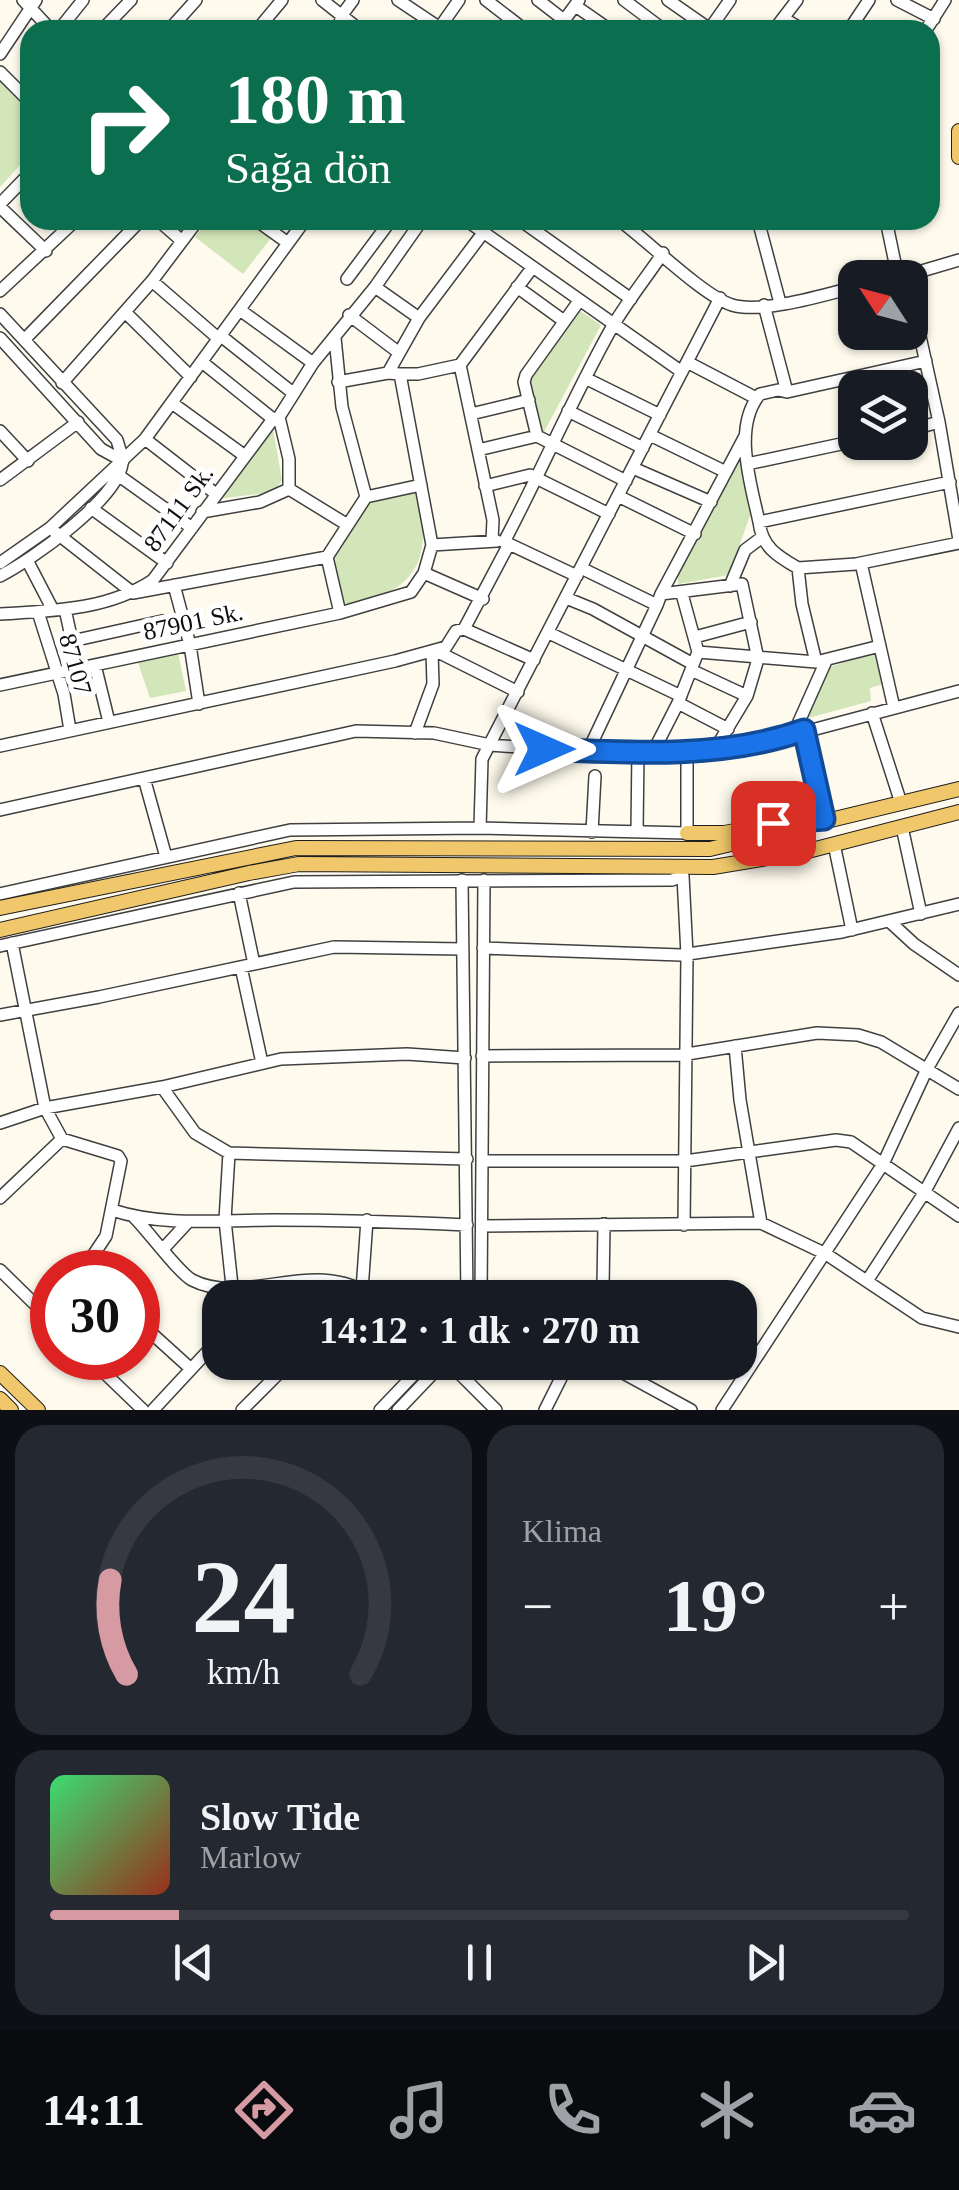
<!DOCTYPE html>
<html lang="tr">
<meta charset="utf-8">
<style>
:root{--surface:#171b24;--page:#242831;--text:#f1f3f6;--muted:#9ea1a6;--line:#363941;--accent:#d69aa2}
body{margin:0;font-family:Georgia,serif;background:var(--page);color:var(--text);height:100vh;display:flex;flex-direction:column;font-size:38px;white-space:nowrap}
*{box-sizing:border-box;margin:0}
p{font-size:32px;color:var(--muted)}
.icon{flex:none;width:55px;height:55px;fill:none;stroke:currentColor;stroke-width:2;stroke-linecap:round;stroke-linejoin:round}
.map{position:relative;height:1410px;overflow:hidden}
.drawer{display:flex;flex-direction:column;gap:15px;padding:15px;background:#0d0f14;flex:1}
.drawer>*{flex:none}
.guide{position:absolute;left:20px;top:20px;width:920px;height:210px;border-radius:30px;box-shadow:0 2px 8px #0004;background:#0b6e4f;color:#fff;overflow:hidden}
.needle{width:65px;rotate:306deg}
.fabs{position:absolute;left:838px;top:260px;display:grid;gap:20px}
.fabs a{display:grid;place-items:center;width:90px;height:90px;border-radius:20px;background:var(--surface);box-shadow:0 2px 8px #0004;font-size:50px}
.speed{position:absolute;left:30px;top:1250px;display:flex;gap:20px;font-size:50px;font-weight:700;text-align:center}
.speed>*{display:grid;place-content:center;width:130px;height:130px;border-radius:50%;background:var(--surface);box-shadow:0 2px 8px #0004;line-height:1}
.speed .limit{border:15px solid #d22;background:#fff;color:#111}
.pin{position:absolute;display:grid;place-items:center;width:85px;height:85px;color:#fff;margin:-42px;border-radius:20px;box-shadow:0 5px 15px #0006}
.me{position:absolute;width:110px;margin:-55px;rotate:90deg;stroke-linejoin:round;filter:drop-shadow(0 0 8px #0008)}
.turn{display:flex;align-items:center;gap:35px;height:210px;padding:0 40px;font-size:45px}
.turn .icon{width:130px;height:130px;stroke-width:2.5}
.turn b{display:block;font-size:70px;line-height:85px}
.big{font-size:75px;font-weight:800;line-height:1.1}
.drawer .widget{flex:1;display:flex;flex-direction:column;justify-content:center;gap:15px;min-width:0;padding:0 35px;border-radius:30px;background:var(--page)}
.drawer .dial{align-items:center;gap:0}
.dial svg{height:260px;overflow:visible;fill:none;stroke:var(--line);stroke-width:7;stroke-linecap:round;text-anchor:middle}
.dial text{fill:var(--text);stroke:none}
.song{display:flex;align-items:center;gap:30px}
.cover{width:120px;height:120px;border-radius:15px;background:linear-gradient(135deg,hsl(140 70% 55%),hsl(10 70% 35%))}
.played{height:10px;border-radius:5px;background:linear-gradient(90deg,var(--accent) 15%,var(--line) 15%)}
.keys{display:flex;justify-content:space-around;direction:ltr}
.heat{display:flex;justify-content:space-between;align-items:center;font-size:55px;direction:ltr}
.drawer .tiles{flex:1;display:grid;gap:15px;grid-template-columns:1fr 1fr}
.widget:last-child{grid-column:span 2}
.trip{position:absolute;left:202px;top:1280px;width:555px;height:100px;border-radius:30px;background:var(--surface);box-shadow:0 2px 8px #0004;font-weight:800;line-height:100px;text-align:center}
.menu{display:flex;height:160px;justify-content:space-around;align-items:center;background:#090b0e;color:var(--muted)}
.menu .icon{width:70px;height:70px}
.menu .current{color:var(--accent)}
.menu b{font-size:45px;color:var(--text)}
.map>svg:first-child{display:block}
</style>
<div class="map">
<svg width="959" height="1410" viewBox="0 0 959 1410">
<rect width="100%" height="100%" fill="#fefaed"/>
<path fill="#d3e6b9" d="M0,82L30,112V154L0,187Z
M208,220H248L271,238L243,274L195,237Z
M577,309L601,325L544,432L538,431L529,375Z
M272,423L282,480L274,492L218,499Z
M736,453L741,457L753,507L729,575L678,584V562Z
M416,490C435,557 417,594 346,604L336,589L332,551L363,504L378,496Z
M177,648L186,691L150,698L136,657Z
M878,651L886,683L870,688L871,701L801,720L827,668Z"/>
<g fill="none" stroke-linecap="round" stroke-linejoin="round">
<g stroke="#404040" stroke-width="14">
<path id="minor" d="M23,0L51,30
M322,0L360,30
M398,0L440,28
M486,0L525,30
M538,0L564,20
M624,0L664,30
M668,0L711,30
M897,0L934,19
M577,7L610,30
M783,18L803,30
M59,30L83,0
M102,30L131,0
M169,30L196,0
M257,30L282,0
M338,30L342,15L353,0
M438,30L459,0
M557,30L579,0
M709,30L730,0
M774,30L797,0
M849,30L869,0
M926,30L945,0
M0,54L36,0
M0,72L30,102
M0,204L30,173
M0,207L46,251
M158,220L182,241
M256,220L288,243
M466,220L682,372
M520,220L631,299
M619,220C647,240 703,296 732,305C762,314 824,295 855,287
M758,220L780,303
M886,220L895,263L906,278
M898,278L959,260
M347,279L391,220
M152,281L219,339
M375,287L419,318
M517,287L564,321
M0,291L76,220
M910,291L939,422L959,540
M579,301L526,375L524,382L537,436L626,481
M764,305L787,392
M240,310L313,363
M126,313L191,377
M0,314L117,440C119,448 123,456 122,464C116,500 32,560 0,576
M349,315L398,352
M221,336L293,393
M0,338L101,449L123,461
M24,340L141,220
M926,361L787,392L778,390L760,394C732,427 751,484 759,522L950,482
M202,362L273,419
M687,362L756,398
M460,365L493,520L492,540
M400,374H418L460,365L532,268
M585,378L660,415
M338,382L388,373
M62,383L152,281L198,220
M172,403L245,456
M568,411L643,448
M471,414L529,400
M910,430L939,422
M0,431L28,461
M650,435L726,472L661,594
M145,439L216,494
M478,450L537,436
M747,464L855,441
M633,468L711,502
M726,472L745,436
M118,475L192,528
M0,480L78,422
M485,486L530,475L609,514
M289,489L346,524
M618,496L695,534
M366,497L421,485
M91,508L167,563
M202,512L260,502L289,489V459L279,417
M759,522C762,547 777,556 798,568
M50,528L133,593L327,557L366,497L342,407L335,338
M509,544L577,576
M432,545L497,541
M28,562L53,610
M0,563L50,528L145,439L305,220
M861,563L894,708
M581,568L657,605L661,594L742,584L758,659L747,696L714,751
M424,573L483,599
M174,585L190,645L199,704
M730,586L745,550L761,538
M566,598L593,609L693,664
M65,609L72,641
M38,612L64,694L70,730
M340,613L411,592L424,573L432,545L400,374L388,373L419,318L483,233
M0,614C53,611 108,610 153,580L273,419L279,417L313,363L375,287L422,220
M464,629L534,660
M549,633L681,696
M695,637L751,622
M438,652L518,692
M698,652L816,662L880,646
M816,662L802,604L798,568L856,564L959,543
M95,665L109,722
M77,669L72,641L162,621
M691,670L747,696
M0,685L340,613L327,557
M678,703L728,729
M872,713L901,803
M804,731L824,819
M415,733L433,684L432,652
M793,735L826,661
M0,746L395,661L446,647L456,631L464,629L509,544L504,542C541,472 572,399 611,329C626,303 646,278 663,253
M589,749L657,605
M654,750L678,703L698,652L682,594
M144,778L166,857
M0,810L356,731L434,733L490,745L544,749L687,753L793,735L959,691
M902,827L921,914
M480,828L482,759L720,298
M592,832L595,776
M637,832L638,750
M834,844L852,930
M462,880L467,1298
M239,893L254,964
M0,894L290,830L480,828L687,833V753
M889,921L914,944L959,975
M12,943L45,1108L62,1139
M0,946L294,882L672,880L683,876L687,955L684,1225
M483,948L681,955L842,932L959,904
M241,967L262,1063
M0,1015L99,997L334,947L463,949
M735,1046L740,1100L761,1223L826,1254L922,1318L959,1327
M482,1056L681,1055L817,1033L858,1035L881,1042L959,1089
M162,1087L195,1133L229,1153L467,1159
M0,1123L45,1108L162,1087L281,1059L407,1054L465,1058
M229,1153L225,1220L232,1286
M482,1161H685L836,1140L851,1142L959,1216
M0,1198L62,1139L118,1156L121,1161L106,1236L82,1272
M112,1210C164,1227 219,1220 273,1220C338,1220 402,1222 467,1225
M134,1217C148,1231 179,1273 192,1280C246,1308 316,1254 374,1298
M482,1226L761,1223
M164,1248L188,1222
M0,1270L52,1321
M867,1281L924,1193L959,1128
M355,1298L362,1290L367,1220
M481,1298L484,880
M599,1298L603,1287L604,1224
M138,1321L191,1369
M89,1358L143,1410
M448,1362L496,1410
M603,1362L691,1410
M153,1410L220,1338
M242,1410L290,1362
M380,1410L426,1362
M398,1410L444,1362
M545,1410L569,1362
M722,1410L883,1164L927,1069L959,1013"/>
</g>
<g stroke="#1e1e1e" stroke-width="16">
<path id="major" d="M959,131V157
M687,833H724L779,823
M0,908L296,848L710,849L959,789
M0,930L249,873L299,864L713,867L804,852L959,812
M0,1373L38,1410
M0,1399L11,1410"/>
</g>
<use href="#minor" stroke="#fff" stroke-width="11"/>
<use href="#major" stroke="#f0c86b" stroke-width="14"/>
</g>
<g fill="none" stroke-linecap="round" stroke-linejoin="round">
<g stroke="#114b97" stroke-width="25">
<path id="route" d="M544,749C628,753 724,759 804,730L824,819L773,823"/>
</g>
<use href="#route" stroke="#1a73e8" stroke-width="18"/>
</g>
<g text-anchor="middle" stroke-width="10" stroke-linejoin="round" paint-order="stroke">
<g font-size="25" fill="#0d0d0d" stroke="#fff">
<text transform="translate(178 508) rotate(-54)" y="9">87111 Sk.</text>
<text transform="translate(193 621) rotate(-12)" y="9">87901 Sk.</text>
<text transform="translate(76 664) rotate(74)" y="9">87107</text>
</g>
</g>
</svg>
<div class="fabs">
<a><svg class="needle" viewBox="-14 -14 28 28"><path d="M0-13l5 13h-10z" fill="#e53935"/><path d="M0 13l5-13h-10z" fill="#9ea1a6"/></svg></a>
<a><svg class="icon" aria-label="layers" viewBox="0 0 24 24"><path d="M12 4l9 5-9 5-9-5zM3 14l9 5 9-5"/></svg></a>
</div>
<div class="speed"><div class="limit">30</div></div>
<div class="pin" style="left:773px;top:823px;background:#d93025"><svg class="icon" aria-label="arrive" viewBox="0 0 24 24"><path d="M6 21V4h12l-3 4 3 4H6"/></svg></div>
<svg class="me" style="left:544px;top:749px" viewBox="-20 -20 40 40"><path d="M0-17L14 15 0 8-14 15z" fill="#1a73e8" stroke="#fff" stroke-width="4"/></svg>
<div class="trip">14:12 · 1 dk · 270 m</div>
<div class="guide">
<div class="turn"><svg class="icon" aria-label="right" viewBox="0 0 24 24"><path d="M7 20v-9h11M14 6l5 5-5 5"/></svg><div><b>180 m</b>Sağa dön</div></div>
</div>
</div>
<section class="drawer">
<div class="tiles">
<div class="widget dial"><svg viewBox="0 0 100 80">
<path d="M14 69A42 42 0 1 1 86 69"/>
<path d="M14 69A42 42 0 0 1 9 40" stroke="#d69aa2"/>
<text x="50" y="56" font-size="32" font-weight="700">24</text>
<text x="50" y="72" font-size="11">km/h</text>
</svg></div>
<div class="widget"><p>Klima</p>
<div class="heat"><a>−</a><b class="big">19°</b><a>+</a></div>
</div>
<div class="widget">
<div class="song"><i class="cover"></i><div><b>Slow Tide</b><p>Marlow</p></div></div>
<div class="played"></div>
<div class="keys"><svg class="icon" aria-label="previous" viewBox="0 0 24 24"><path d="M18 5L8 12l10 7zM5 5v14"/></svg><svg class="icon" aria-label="pause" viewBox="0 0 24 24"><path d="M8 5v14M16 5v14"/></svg><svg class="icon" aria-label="next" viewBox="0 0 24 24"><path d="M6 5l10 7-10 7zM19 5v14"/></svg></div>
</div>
</div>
</section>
<nav class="menu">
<b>14:11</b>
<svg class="icon current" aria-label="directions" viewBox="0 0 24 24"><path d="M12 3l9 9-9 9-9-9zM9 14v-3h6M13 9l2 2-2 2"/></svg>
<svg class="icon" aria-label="music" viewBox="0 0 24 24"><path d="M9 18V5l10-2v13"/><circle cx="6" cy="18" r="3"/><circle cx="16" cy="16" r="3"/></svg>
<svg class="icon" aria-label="phone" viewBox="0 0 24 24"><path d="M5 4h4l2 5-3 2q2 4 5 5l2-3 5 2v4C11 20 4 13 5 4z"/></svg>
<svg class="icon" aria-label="climate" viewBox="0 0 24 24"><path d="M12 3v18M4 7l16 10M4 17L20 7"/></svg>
<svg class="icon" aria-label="car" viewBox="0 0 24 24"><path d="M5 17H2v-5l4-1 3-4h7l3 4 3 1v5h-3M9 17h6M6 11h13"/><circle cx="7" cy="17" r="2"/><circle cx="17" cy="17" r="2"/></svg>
</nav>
